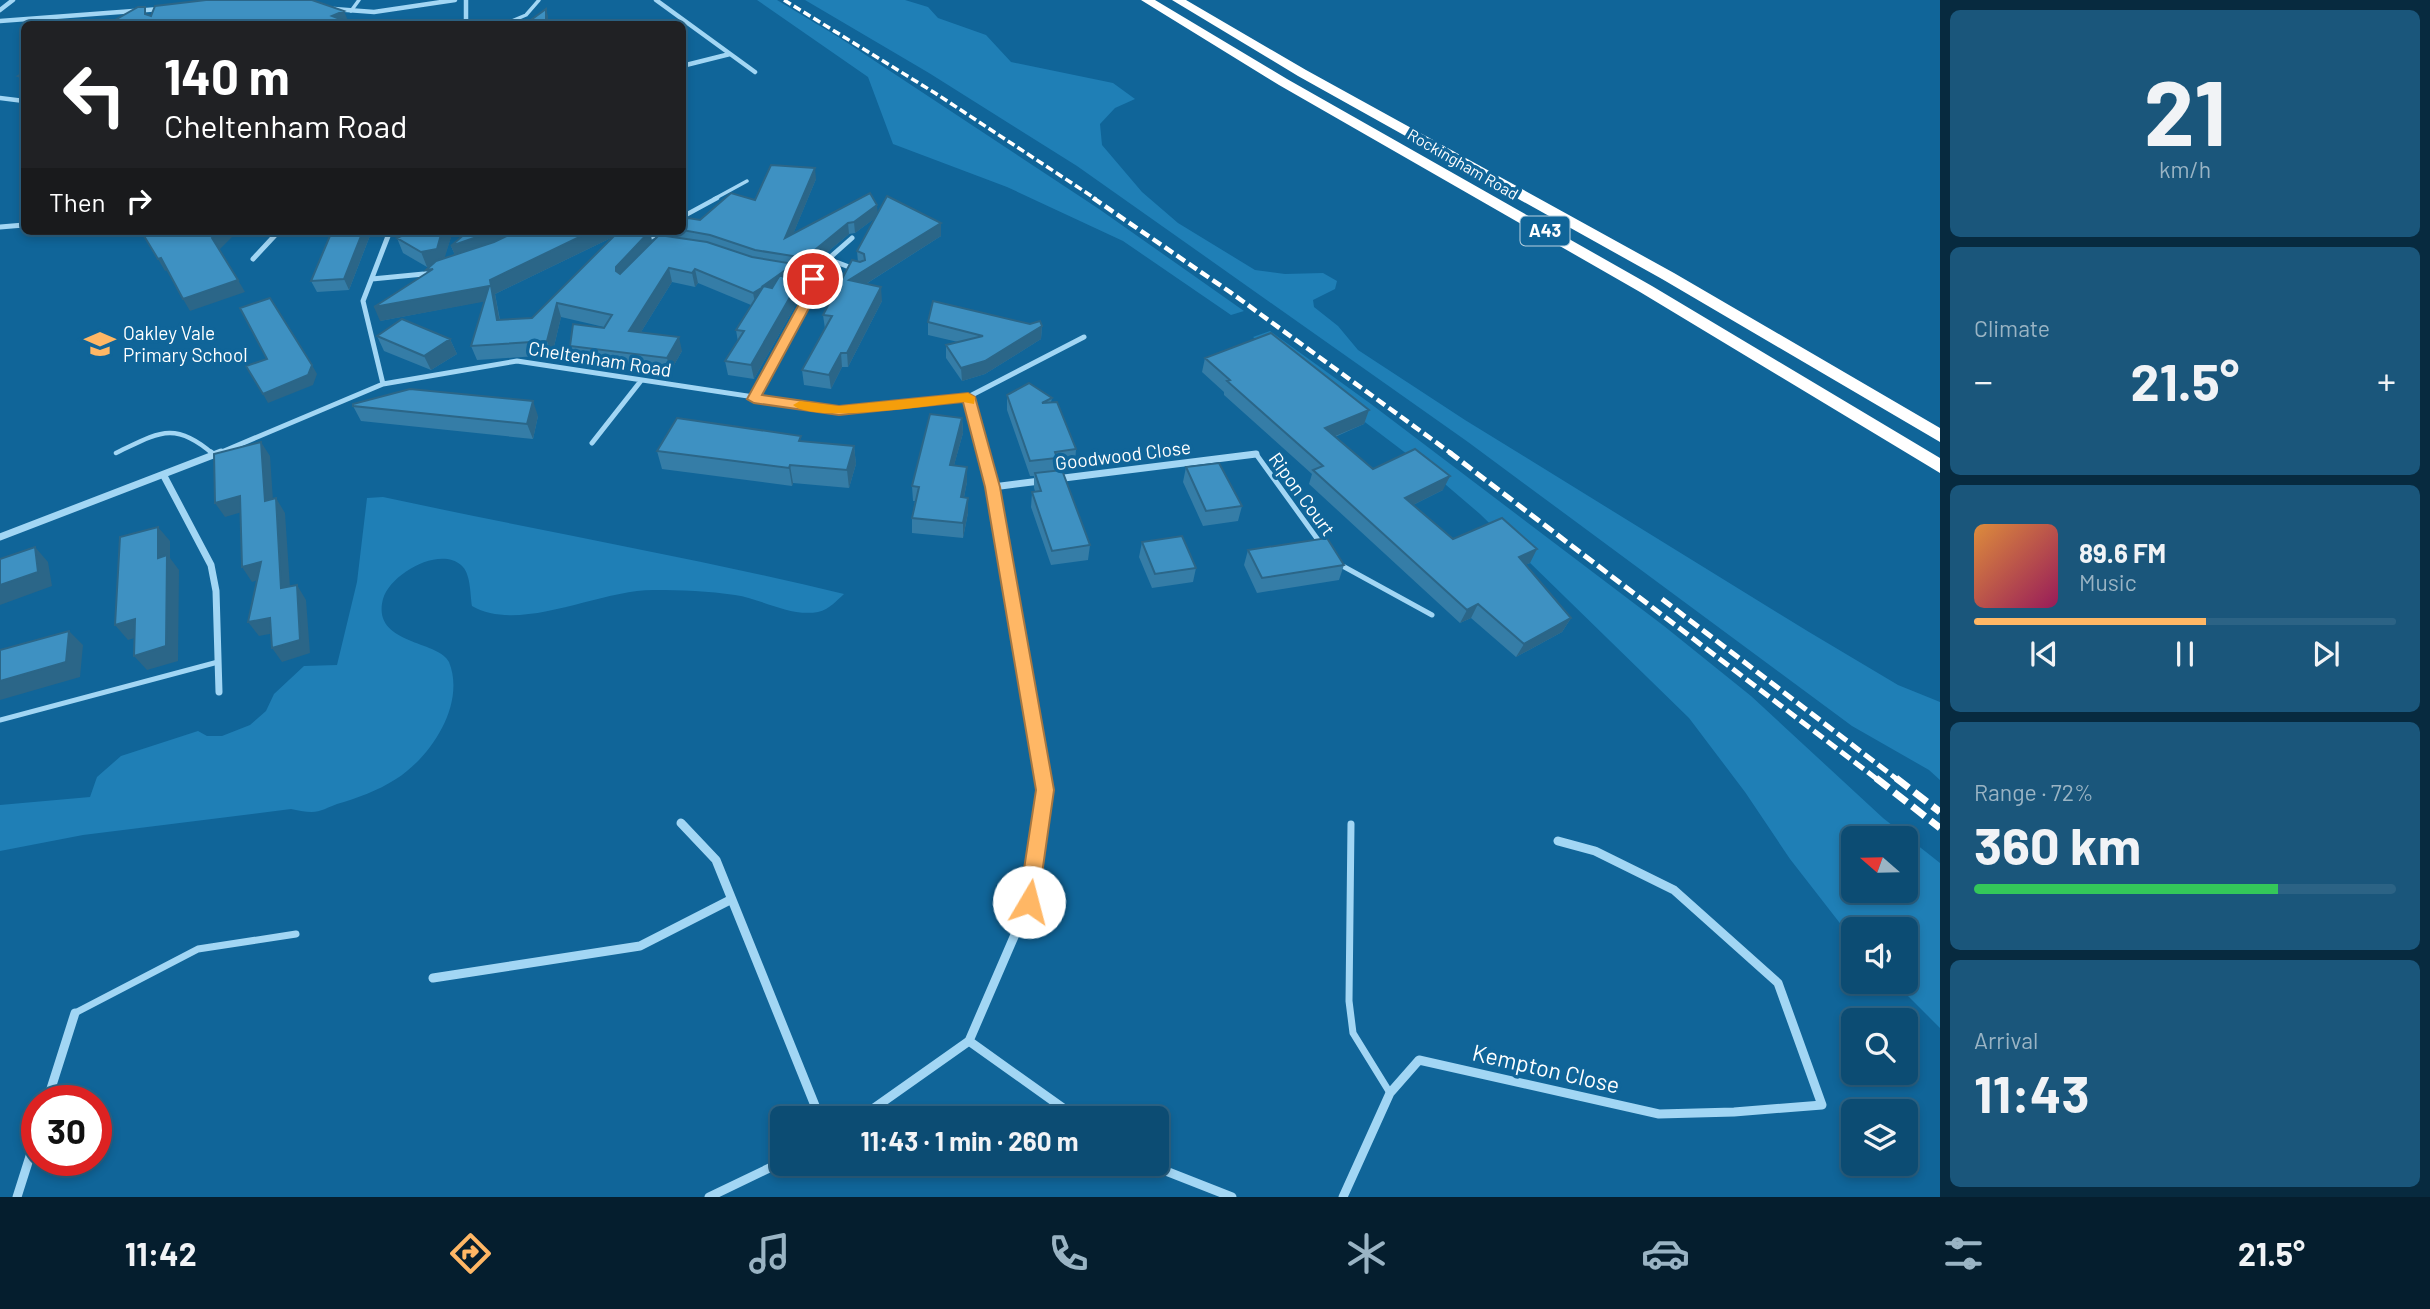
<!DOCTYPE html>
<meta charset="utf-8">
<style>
:root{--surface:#0c4c73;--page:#1a567b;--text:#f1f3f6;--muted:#9ab4c4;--line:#2c6385;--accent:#ffb765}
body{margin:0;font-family:Barlow,sans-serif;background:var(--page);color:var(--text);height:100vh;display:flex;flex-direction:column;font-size:26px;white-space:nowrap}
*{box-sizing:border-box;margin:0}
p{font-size:23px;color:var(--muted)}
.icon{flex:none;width:38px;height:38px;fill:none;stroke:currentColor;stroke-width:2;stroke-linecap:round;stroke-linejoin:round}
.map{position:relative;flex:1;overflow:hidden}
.side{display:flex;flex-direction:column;gap:10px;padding:10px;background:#072a3f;width:490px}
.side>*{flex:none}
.hud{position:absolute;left:21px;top:21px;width:665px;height:214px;border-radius:10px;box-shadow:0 4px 10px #0003,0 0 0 2px var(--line);background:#202124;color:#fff;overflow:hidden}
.needle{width:46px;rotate:290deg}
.controls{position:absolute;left:1841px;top:826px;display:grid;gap:14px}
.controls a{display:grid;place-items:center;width:77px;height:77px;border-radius:10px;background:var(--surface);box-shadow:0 4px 10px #0003,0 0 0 2px var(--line);font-size:35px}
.speed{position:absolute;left:21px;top:1085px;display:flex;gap:14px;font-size:35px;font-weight:700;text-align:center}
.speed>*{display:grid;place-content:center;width:91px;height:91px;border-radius:50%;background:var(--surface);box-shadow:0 4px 10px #0003,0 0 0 2px var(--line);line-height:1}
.speed .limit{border:10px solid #d22;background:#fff;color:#111}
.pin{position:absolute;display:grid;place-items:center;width:60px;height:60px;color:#fff;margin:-30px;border:4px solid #fff;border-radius:50%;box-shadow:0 2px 7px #0007}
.me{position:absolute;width:77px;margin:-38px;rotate:8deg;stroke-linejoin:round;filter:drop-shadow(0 0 5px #0008)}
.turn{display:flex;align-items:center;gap:24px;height:147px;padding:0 28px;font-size:32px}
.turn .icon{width:91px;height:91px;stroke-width:2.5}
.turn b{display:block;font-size:49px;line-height:60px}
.then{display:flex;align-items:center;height:66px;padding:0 28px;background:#0003;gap:14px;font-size:26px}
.big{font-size:52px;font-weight:700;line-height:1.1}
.side .widget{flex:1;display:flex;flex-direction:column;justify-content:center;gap:10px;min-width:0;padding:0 24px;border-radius:10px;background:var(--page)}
.side .dial{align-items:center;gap:0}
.dial b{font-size:91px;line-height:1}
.song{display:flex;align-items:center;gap:21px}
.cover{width:84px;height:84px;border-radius:10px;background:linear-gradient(135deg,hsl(30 70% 55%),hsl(330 70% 35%))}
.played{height:7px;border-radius:4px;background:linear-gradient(90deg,var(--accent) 55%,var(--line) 55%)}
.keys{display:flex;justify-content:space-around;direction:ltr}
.heat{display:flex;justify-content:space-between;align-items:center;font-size:38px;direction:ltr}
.charge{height:10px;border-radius:5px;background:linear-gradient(90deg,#34c759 72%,var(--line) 0)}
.trip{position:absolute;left:770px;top:1106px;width:399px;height:70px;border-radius:10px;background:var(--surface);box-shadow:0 4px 10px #0003,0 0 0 2px var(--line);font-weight:700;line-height:70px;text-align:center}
.tabs{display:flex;height:112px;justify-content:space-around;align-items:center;background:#051e2e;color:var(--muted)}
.tabs .icon{width:49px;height:49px}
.tabs .current{color:var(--accent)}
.tabs b{font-size:32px;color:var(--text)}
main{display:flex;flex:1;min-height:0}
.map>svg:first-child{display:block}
</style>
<main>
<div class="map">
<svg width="1940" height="1197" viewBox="0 0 1940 1197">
<rect width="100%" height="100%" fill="#106599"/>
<path fill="#1f7fb6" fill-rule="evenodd" d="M757,0H777L840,38L1099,209L1244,311L1231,315L1123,241L1007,187L893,144L868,77Z
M805,0H905L928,7L938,18L986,35L1011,62L1113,83L1135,99L1115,108L1100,124L1102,145L1142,192L1178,223L1255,270L1285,274L1323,273L1337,281L1335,289L1313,300L1314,307L1338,326L1358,350L1465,420L1809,632L1898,685L1940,702V780L1929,770L1852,726L1468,442L1077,166L929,73Z
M1270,331L1371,404L1664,626L1751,696L1883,818L1940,863V1028L1894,982H1906V929H1853V940L1790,859L1745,792L1689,718L1480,514L1432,473L1253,337ZM1853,838H1906V891H1853Z
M383,497C536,530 691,557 844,594C836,601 830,609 818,612C790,617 762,599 735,595C709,591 681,590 655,590C600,589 521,634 472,606C470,594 471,573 461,565C439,546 390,574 383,599C371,645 439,640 449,662C466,704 431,757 396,779C377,791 358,798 337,804C329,807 320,812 312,812C305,812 297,810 291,809L83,835L0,851V805L90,797L97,777L121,756L198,731L207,736H222L250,725L266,711L274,694L304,666L337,665L357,582L367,498Z"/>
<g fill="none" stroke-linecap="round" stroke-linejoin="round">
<path stroke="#a2d6f4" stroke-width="3.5" d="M351,11L359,0
M505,24L526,15L539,0
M714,199L747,181"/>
<path stroke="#a2d6f4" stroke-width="4.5" d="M682,217L717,198
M650,238L661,231
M116,453C158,433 174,420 213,454"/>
<path stroke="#a2d6f4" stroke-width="5" d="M211,452L215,455
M1256,454L1321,544
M1339,564L1432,615
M0,720L218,662"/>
<path stroke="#a2d6f4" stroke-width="7" d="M1351,824L1349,1001L1353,1033L1390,1093
M75,1013L198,949L296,934"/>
<path stroke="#a2d6f4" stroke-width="4.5" d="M466,0V24
M656,0L755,72
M334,9L374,12L455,0
M0,10L13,0
M0,21L160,9
M682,66L730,54
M0,98L24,101"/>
<path stroke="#a2d6f4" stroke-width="5" d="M0,227L24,225
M253,259L279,231
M828,259L857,270
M809,276L852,238
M372,279L434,273
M383,384L363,301L390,231
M968,397L984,454
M754,399L815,286L813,279L801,273L786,272
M592,443L640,382
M217,454L383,384L517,361L839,410L968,397L1084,337"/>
<path stroke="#a2d6f4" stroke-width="7" d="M983,452L993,487L1043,780
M164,476L211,565L216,591L219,692
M1056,479L1256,454
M993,487L1040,481
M0,537L221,452"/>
<path stroke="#a2d6f4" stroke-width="9" d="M681,823L716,860L820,1118
M433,978L640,946L730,900
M969,1041L1077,1118
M47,1101L75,1013
M860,1118L969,1041L1029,902L1045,790L1043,778
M1148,1164L1232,1197
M17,1197L37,1134
M709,1197L782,1162
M1343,1197L1390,1093L1419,1060L1659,1114L1734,1112L1822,1105L1778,983L1674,890L1595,851L1558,841"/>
<path fill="#fff" fill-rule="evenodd" d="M1141,0H1155L1287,79L1652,286L1940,458V473L1640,292L1279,85Z
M1172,0H1186L1306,70L1674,273L1940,428V442L1662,279L1298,76Z"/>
<path stroke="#fff" stroke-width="3.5" stroke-dasharray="8 3.5" stroke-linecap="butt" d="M784,0L935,93L1096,199"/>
<path stroke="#fff" stroke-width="4.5" stroke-dasharray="10 4.5" stroke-linecap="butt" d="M1093,198L1230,292L1452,454"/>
<path stroke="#fff" stroke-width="5" stroke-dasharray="12 5" stroke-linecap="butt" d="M1449,452L1878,780
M1662,599L1898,780"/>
<path stroke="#fff" stroke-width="7" stroke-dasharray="16 7" stroke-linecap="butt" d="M1876,778L1940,828
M1896,778L1940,812"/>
</g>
<path fill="#357da7" d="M24,72V87L18,76Z
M816,179L793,234L878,213L941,223V236L866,284L882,301L848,367H842L831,389L804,385L802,370L825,329L823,315L858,262L857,251L875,218L855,233L849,234L806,270L794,268L796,277L790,281L799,299L754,379L728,375L725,361L738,342L736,330L751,305L698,283L695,287L672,282L641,332L682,351L670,372L575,360L570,346L604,327L561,317L552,355L477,360L471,346L484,301L380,321L427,273L426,270L430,266L427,267L403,253L397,238L412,231H453L444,258L455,255L451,246L613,237L495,294L500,320L532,318L652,242L678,238L677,231H682V223L700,220Z
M332,231H375L373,235L371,233L349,290L317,292L311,281Z
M928,322L1042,326L1041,339L985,374L962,381L946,358V345L958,342L928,335Z
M377,336L450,339L457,354L431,370L384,351Z
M1205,358L1369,410L1364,424L1335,437L1373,469L1443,490L1413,505L1453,539L1530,563L1525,565L1571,618L1562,632L1516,657L1471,618L1460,623L1309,484L1312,474L1224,395V392L1202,372Z
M1007,395L1052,398L1051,402L1076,449L1075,464L1057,467L1056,470L1090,545L1088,560L1051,565L1031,507L1032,492L1035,491L1034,488V476H1030L1007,410Z
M353,406L538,416L533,439L361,421Z
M962,418L963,433L954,465L967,467V482L964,497L968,513L963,538L912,533V518L915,501H913L912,486Z
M802,441L854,446L856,464L849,488L793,483L792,486L662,469L657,451Z
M1186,467L1242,506L1238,521L1203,526L1183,482Z
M1142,542L1196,568L1193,582L1152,588L1139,557Z
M1248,550L1344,565L1339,580L1257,593L1244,565Z"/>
<path fill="#2b6688" d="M546,9L548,16V24H546Z
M344,11L349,23L332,16Z
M815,168L816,179L787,249L785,238Z
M877,205L878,216L855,233L854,222Z
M848,223L849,234L806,270L805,258Z
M941,223V236L850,294L849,280Z
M219,231H238L219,250L212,238Z
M363,231H370L371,233L349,290L344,279Z
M442,231H453L443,263L427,267L421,252Z
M494,231H525L457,260L451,246Z
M592,231H611L613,237L495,294L502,334L497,320L493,300L380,321L374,307L489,286L490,280Z
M650,231L653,245L620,280L616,271V267Z
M161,258L168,270L165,271L158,259Z
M794,264L796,277L765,300L763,286Z
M669,268L672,282L633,345L629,331Z
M695,269L698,283L695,287L692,273Z
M238,280L245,292L190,311L183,299Z
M797,285L799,299L754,379L751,365Z
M763,287L756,307L753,293Z
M881,287L882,301L848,367L847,353Z
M557,303L561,317L552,355L547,341Z
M1042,326L1041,339L985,374L962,381L961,368Z
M679,337L682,351L670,372L667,358Z
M450,339L457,354L431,370L424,356Z
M841,353L842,367L831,389L829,375Z
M312,365L317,374L313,385L268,403L263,394Z
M533,401L538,416L533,439L527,424Z
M1369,410L1364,424L1321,442L1325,428Z
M962,418L963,433L950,480V465Z
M261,442L270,456L274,515L265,501Z
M854,446L856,464L849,488L847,470Z
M790,465L793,483L792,486L789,468Z
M967,467V482L961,512V497Z
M1450,476L1443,490L1399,512L1405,498Z
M240,496L249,510L225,517L215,503Z
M276,498L285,513L291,602L281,588Z
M968,498V513L963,538V523Z
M158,527L170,541V558L179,570L178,661L147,670L134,656L158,558Z
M35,547L48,562L52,586L0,605V585Z
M1537,549L1530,563L1511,571L1519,557Z
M261,562L271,576L252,582L242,567Z
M297,585L306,600L310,653L282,662L272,648Z
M1478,604L1471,618L1460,623L1467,610Z
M270,618L280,632L259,636L248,622Z
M1571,618L1562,632L1516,657L1524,644Z
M135,619L148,634L128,640L115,625Z
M69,631L83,645L80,677L0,700V681Z"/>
<path fill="#3e91c2" stroke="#2b6688" stroke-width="2" d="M206,0H312L344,11L332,16L353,24H108L138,7H145V14L151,16L155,6Z
M546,9V24H512L528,22Z
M24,72V77L18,76Z
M771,165L815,168L785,238L870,193L877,205L854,222L848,223L805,258L755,250L710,235L682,230V223L688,218L700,220L731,193L755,200Z
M887,196L941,223L849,280L881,287L847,353H841L829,375L802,370L832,316L823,315L852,260L860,262L865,260L864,254L857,251Z
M141,231H219L212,238L238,280L183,299L161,258L158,259Z
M332,231H363L344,279L311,281Z
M412,231H442L437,249L421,252L397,238Z
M468,231H494L451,246Z
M517,231H592L490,280L497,320L532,318L619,231H650L616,267V271L620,274L659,235L707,242L752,257L794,264L763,286L772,288L780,275L797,285L751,365L725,361L744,331L736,330L763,287L753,293L695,269L692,273L669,268L629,331L679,337L667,358L570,346L573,324L604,328L612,315L557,303L547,341L471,346L489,286L374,307L433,269L426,270L436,261L494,242Z
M270,298L312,365L308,375L263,394L246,366L267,359L240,308Z
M933,301L1030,324L1040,321L1042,326L985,361L961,368L946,345L983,336L928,322Z
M402,319L450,339L424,356L377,336Z
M1271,333L1369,410L1325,428L1373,469L1415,449L1450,476L1405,498L1453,539L1502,518L1537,549L1519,557L1571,618L1524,644L1478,604L1467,610L1313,470L1323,466L1227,381L1230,380L1205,358Z
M1029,383L1052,398L1042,403L1057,402L1076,449L1055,452L1057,458L1030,461L1007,395Z
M410,389L533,401L527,424L353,406V404Z
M930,414L962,418L950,465L967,467L961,497L968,498L963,523L912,518L919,487L912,486Z
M677,418L801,436L799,441L854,446L847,470L790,465L789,468L657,451Z
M261,442L265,501L276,498L281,588L297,585L300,640L272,648L270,618L248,622L261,562L242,567L240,496L215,503L214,454Z
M1219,463L1242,506L1206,511L1186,467Z
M1062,470L1090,545L1052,551L1032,492L1041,491L1035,473Z
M158,527V558L167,555L166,646L134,656L135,619L115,625L120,537Z
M1182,536L1196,568L1155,574L1142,542Z
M1327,538L1344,565L1262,578L1248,550Z
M35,547L38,572L0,585V559Z
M69,631L66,662L0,681V650Z"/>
<path fill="#ffb765" stroke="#a67742" stroke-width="2" d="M813,275L819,279L821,286L762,395L839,406L968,393L975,397L1000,487L1054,790L1038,902L1036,909L1029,911L1022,909L1019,902L1036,790L985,487L963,402L839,415L754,403L747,399L809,286L807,279Z"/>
<path fill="#f59e0b" d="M968,393L975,397L974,404L963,402C931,405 814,424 793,405L800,401L839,406Z"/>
<defs>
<g id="school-bare" transform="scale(2.415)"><path d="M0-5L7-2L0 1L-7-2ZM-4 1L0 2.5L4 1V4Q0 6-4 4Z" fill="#ffb765" stroke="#106599" stroke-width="2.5" paint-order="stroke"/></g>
</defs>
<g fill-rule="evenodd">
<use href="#school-bare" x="100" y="344"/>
</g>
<g text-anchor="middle" stroke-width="7" stroke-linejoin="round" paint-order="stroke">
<g font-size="16" fill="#fff" stroke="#106599">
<text transform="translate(1463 164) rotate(30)" y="6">Rockingham Road</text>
</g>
<rect fill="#106599" stroke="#b7d1e0" stroke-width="2" x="1520.5" y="216.5" width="49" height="29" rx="5"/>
<g font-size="18" font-weight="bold" fill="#fff">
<text x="1545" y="237">A43</text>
</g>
<g font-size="19" fill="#fff" stroke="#106599" text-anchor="start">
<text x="123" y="340">Oakley Vale<tspan x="123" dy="22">Primary School</tspan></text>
</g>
<g font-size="19" fill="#fff" stroke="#106599">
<text transform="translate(600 359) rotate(9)" y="7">Cheltenham Road</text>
<text transform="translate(1123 455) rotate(-7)" y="7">Goodwood Close</text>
<text transform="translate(1302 494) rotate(54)" y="7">Ripon Court</text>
</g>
<g font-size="23" fill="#fff" stroke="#106599">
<text transform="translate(1546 1069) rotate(13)" y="8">Kempton Close</text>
</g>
</g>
</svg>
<div class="controls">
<a><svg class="needle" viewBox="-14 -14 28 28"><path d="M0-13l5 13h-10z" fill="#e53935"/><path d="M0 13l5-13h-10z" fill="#9ab4c4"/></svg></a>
<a><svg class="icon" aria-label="sound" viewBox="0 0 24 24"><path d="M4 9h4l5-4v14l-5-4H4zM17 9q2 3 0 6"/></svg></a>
<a><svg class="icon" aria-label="search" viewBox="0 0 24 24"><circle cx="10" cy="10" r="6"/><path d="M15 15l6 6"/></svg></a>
<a><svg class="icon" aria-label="layers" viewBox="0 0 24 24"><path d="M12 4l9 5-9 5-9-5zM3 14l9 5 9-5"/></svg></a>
</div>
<div class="speed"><div class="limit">30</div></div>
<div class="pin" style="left:813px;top:279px;background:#d93025"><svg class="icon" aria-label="arrive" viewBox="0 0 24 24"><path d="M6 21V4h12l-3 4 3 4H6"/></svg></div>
<svg class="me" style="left:1029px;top:902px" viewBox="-20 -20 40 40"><circle r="19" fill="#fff"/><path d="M0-13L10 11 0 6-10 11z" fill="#ffb765"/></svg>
<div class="trip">11:43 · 1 min · 260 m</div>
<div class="hud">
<div class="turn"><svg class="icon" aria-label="left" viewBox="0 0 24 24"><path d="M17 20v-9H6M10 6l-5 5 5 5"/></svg><div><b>140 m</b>Cheltenham Road</div></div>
<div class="then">Then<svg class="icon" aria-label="right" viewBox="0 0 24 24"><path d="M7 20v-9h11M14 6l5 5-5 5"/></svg></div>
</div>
</div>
<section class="side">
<div class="widget dial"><b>21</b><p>km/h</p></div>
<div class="widget"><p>Climate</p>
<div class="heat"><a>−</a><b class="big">21.5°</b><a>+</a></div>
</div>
<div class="widget">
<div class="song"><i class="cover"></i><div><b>89.6 FM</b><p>Music</p></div></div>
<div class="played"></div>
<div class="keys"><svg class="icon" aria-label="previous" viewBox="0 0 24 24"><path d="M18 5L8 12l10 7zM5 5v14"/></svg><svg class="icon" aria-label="pause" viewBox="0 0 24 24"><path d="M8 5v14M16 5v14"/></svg><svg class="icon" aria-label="next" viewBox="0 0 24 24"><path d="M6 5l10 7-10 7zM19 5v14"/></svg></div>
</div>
<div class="widget"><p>Range · 72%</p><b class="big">360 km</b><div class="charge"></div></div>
<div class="widget"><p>Arrival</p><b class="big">11:43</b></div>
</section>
</main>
<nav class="tabs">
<b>11:42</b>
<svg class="icon current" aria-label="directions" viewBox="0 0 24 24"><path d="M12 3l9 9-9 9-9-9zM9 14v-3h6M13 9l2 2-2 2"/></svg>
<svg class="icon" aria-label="music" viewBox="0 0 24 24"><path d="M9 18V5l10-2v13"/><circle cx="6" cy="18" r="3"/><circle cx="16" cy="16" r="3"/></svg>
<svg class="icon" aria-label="phone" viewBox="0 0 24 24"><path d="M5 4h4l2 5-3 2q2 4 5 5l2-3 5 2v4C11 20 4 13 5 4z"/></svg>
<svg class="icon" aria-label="climate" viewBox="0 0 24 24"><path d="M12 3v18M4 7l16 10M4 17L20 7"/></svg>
<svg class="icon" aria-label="car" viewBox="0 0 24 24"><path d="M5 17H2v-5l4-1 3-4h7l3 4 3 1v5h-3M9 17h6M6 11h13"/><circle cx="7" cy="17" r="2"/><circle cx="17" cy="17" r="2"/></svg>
<svg class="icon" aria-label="filters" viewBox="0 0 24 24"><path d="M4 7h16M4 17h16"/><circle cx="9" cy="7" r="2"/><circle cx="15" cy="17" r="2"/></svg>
<b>21.5°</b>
</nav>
